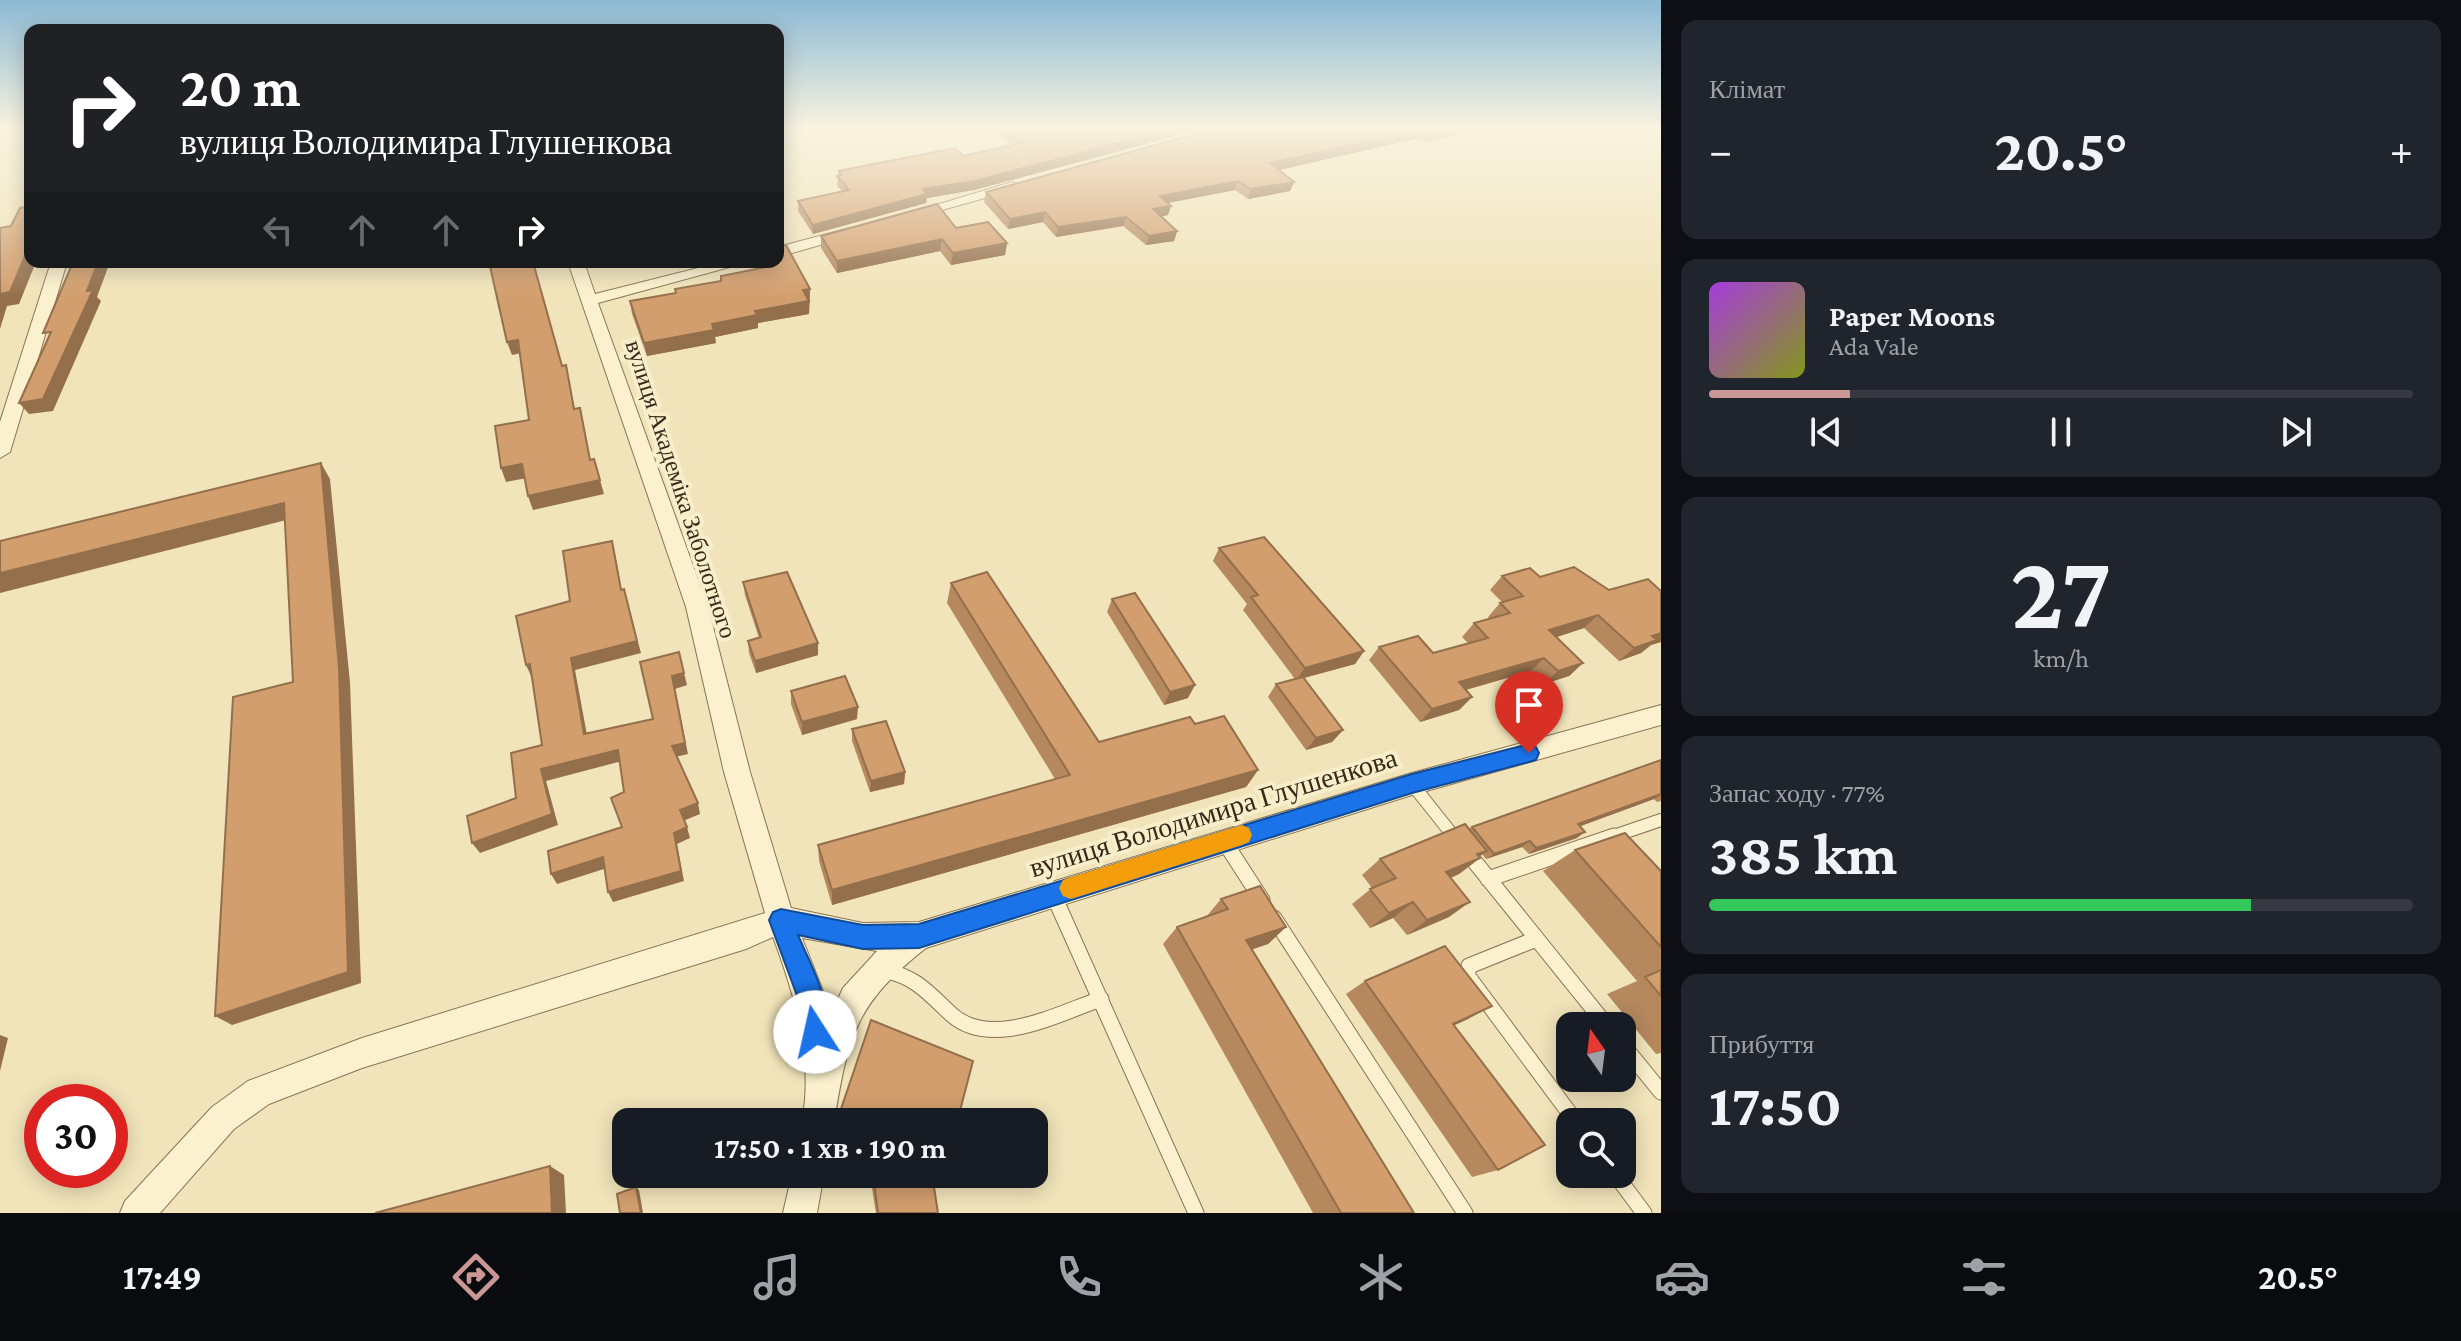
<!DOCTYPE html>
<html lang="uk">
<meta charset="utf-8">
<style>
:root{--surface:#171b24;--page:#20242c;--text:#f1f3f6;--muted:#9ea1a6;--line:#363941;--accent:#cb9795}
body{margin:0;font-family:"Crimson Pro",serif;background:var(--page);color:var(--text);height:100vh;display:flex;flex-direction:column;font-size:30px;white-space:nowrap}
*{box-sizing:border-box;margin:0}
p{font-size:26px;color:var(--muted)}
.icon{flex:none;width:44px;height:44px;fill:none;stroke:currentColor;stroke-width:2;stroke-linecap:round;stroke-linejoin:round}
.map{position:relative;flex:1;overflow:hidden}
.sheet{display:flex;flex-direction:column;gap:20px;padding:20px;background:#0d0f14;width:800px}
.sheet>*{flex:none}
.top-card{position:absolute;left:24px;top:24px;width:760px;height:244px;border-radius:16px;box-shadow:0 4px 20px #0003;background:#202124;color:#fff;overflow:hidden}
.needle{width:52px;rotate:346deg}
.fabs{position:absolute;left:1556px;top:1012px;display:grid;gap:16px}
.fabs a{display:grid;place-items:center;width:80px;height:80px;border-radius:16px;background:var(--surface);box-shadow:0 4px 20px #0003;font-size:40px}
.speed{position:absolute;left:24px;top:1084px;display:flex;gap:16px;font-size:40px;font-weight:700;text-align:center}
.speed>*{display:grid;place-content:center;width:104px;height:104px;border-radius:50%;background:var(--surface);box-shadow:0 4px 20px #0003;line-height:1}
.speed .limit{border:12px solid #d22;background:#fff;color:#111}
.pin{position:absolute;display:grid;place-items:center;width:68px;height:68px;color:#fff;margin:-82px -34px;border-radius:50% 50% 50% 0;rotate:-45deg;box-shadow:0 0 8px #0007}
.pin .icon{rotate:45deg}
.me{position:absolute;width:88px;margin:-44px;rotate:350deg;stroke-linejoin:round;filter:drop-shadow(0 0 6px #0008)}
.turn{display:flex;align-items:center;gap:28px;height:168px;padding:0 24px;font-size:36px}
.turn .icon{width:104px;height:104px;stroke-width:2.5}
.turn b{display:block;font-size:56px;line-height:68px}
.lanes{display:flex;align-items:center;height:76px;padding:0 24px;background:#0003;justify-content:center;gap:40px;direction:ltr}
.lanes .off{opacity:.35}
.big{font-size:60px;font-weight:700;line-height:1.1}
.sheet .tile{flex:1;display:flex;flex-direction:column;justify-content:center;gap:12px;min-width:0;padding:0 28px;border-radius:16px;background:var(--page)}
.sheet .dial{align-items:center;gap:0}
.dial b{font-size:104px;line-height:1}
.song{display:flex;align-items:center;gap:24px}
.cover{width:96px;height:96px;border-radius:12px;background:linear-gradient(135deg,hsl(280 70% 55%),hsl(70 70% 35%))}
.played{height:8px;border-radius:4px;background:linear-gradient(90deg,var(--accent) 20%,var(--line) 20%)}
.keys{display:flex;justify-content:space-around;direction:ltr}
.heat{display:flex;justify-content:space-between;align-items:center;font-size:44px;direction:ltr}
.charge{height:12px;border-radius:6px;background:linear-gradient(90deg,#34c759 77%,var(--line) 0)}
.trip{position:absolute;left:612px;top:1108px;width:436px;height:80px;border-radius:16px;background:var(--surface);box-shadow:0 4px 20px #0003;font-weight:700;line-height:80px;text-align:center}
.dock{display:flex;height:128px;justify-content:space-around;align-items:center;background:#090b0e;color:var(--muted)}
.dock .icon{width:56px;height:56px}
.dock .selected{color:var(--accent)}
.dock b{font-size:36px;color:var(--text)}
main{display:flex;flex:1;min-height:0}
.map>svg:first-child{display:block}
</style>
<main>
<div class="map">
<svg width="1661" height="1213" viewBox="0 0 1661 1213">
<rect width="100%" height="100%" fill="#f1e4ba"/>
<g fill="none" stroke-linecap="round" stroke-linejoin="round">
<g stroke="#897353" stroke-width="14">
<path id="lane-far1" d="M1412,784L1455,838
M1608,838L1661,820"/>
</g>
<g stroke="#897353" stroke-width="17">
<path id="lane" d="M1454,836L1607,1026
M1224,841L1262,900
M1488,879L1614,836
M1053,894L1196,1213
M1274,918L1465,1213
M1536,939L1469,966L1467,975L1576,1122
M886,971C917,977 930,995 952,1015C992,1050 1059,1013 1101,999
M1622,1044L1661,1092
M1615,1174L1644,1213"/>
</g>
<g stroke="#897353" stroke-width="2">
<path id="street" d="M1012,182L1019,186L1017,189L910,219L903,215Z
M850,228L855,229V235L778,257V247Z
M51,262H67L10,452L0,458V422Z
M568,262H584L595,294L722,262H748L598,303L708,607L750,772L791,908L863,923L919,922L1412,773L1661,705V725L1412,795L926,948C855,1004 848,1036 834,1122H802C814,1059 795,996 773,937L746,949L362,1068L269,1104L234,1129L160,1213H120L125,1201L212,1107L248,1081L362,1038L765,913L724,772L686,607ZM802,938L877,951L843,988L829,1019L827,1001Z
M792,1174H824L817,1213H783Z"/>
</g>
<use href="#lane-far1" stroke="#fbf1ce" stroke-width="12"/>
<use href="#lane" stroke="#fbf1ce" stroke-width="15"/>
<use href="#street" fill="#fbf1ce" fill-rule="evenodd"/>
</g>
<path fill="#b5885e" d="M1000,129H1201L974,190L927,198L926,203L813,234L798,211V201L842,191L837,186L839,171L963,156L1012,145L999,135Z
M1213,129H1475L1435,140L1425,142L1419,138L1279,170L1294,182L1290,191L1248,199L1235,190L1168,203V215L1161,217L1177,231L1174,241L1146,245L1123,226L1056,237L1043,222L1008,229L984,202L986,192Z
M956,228L1007,243L1005,255L951,265L940,251L837,273L821,248V236Z
M759,262H778L810,289L809,314L758,323V328L715,337L716,343L647,356L632,314L630,301L675,293V289L721,281L763,268Z
M1219,548L1364,651L1355,664L1304,678L1343,730L1332,742L1306,750L1268,697L1276,684L1295,679L1243,610L1247,604L1213,561Z
M1502,576L1540,577L1609,590L1661,591V642L1651,645L1641,653L1619,661L1584,628L1556,637L1583,663L1569,676L1544,684L1531,671L1466,690L1472,697L1459,710L1420,722L1369,660L1379,647L1433,653L1468,643L1462,637L1474,623L1490,619L1488,617L1500,603H1503L1490,590Z
M743,582L818,655L756,673L749,653L748,641L759,638L745,595Z
M951,583L1099,742L1195,724L1258,770L1246,787L832,905L819,861L818,845L1055,779L947,603Z
M1112,599L1188,698L1164,705L1107,612Z
M791,691L857,719L802,735L791,704Z
M852,729L905,772L904,784L870,792L852,741Z
M1661,760V801L1657,802L1654,799L1580,826L1577,838L1529,854L1522,847L1486,859L1482,854L1479,857L1480,858L1459,874L1451,878L1449,917L1407,935L1393,918L1370,928L1352,904L1372,888L1362,875L1380,859L1469,829L1472,827Z
M1575,850L1661,871V1053L1656,1054L1607,994L1637,981L1543,871Z
M1221,899L1286,927L1268,944L1252,949L1414,1213H1313L1163,944L1177,927L1206,917Z
M1365,981L1468,1019L1454,1025L1498,1170L1472,1177L1346,994Z
M873,1175L938,1213H876L871,1182Z"/>
<path fill="#936f4c" d="M1170,129H1201L974,190L927,198L926,203L813,234V225L923,189Z
M1423,129L1419,138L1266,173L1270,163Z
M1446,129H1475L1425,142L1429,132Z
M1238,181L1235,190L1157,205L1160,196Z
M1294,182L1290,191L1248,199L1251,189Z
M1171,206L1168,215L1150,218L1153,209Z
M1045,212L1043,222L1008,229L1010,219Z
M1126,217L1123,226L1056,237L1058,227Z
M1177,231L1174,241L1146,245L1149,236Z
M942,239L940,251L837,273V261Z
M1007,243L1005,255L951,265L953,253Z
M30,244V262H36L19,304L7,306L0,329V294Z
M98,262H110L97,297L101,301L53,411L29,414L19,403L87,291Z
M810,289L809,314L758,323V328L715,337L716,343L647,356L644,343L712,324L755,311L803,290Z
M518,340L522,353L512,355L507,342Z
M321,463L330,479L350,683L361,983L232,1025L215,1016L348,972Z
M522,464L527,478L506,482L501,468Z
M600,480L604,494L533,510L528,496Z
M284,503L294,518L0,593V573Z
M612,541L615,554L624,603L621,590Z
M624,589L641,653L575,670L589,746L584,734L571,658Z
M1598,615L1584,628L1536,644L1549,630Z
M1661,633V642L1651,645L1641,653L1619,661L1634,648L1652,636Z
M818,643V655L756,673L755,661Z
M1364,651L1355,664L1296,680L1305,668Z
M1544,658L1531,671L1447,695L1459,682Z
M1583,663L1569,676L1544,684L1558,671Z
M530,664L532,678L526,665Z
M684,673L687,685L675,689L688,754L675,757L672,746V676Z
M1195,685L1188,698L1164,705L1170,692Z
M1472,697L1459,710L1420,722L1432,709Z
M858,707L857,719L802,735V722Z
M1343,730L1332,742L1306,750L1316,738Z
M618,750L622,761L546,781L558,825L480,853L472,843L552,814L541,769Z
M1258,770L1246,787L832,905V890Z
M905,772L904,784L870,792L871,781Z
M1661,795L1654,799L1570,830L1578,824Z
M698,803L700,814L683,821L680,810Z
M687,827L690,838L677,844L684,881L613,902L608,892L674,833Z
M1585,832L1577,838L1529,854L1536,848Z
M1530,841L1522,847L1486,859L1494,854Z
M1487,851L1472,862L1480,858L1459,874L1426,888L1446,872L1477,854Z
M603,857L607,868L557,884L551,874Z
M1413,902L1393,918L1370,928L1389,913Z
M1470,902L1449,917L1407,935L1427,920Z
M1286,927L1268,944L1230,957L1246,940Z
M1492,1006L1468,1019L1431,1036L1453,1024Z
M0,1035L8,1038L0,1071Z
M550,1166L564,1175L566,1213H552Z
M636,1187L639,1190L643,1213H641Z"/>
<path fill="#d29e6d" stroke="#936f4c" stroke-width="2" d="M1003,129H1170L975,181L923,189L927,194L813,225L798,201L849,190L837,176L841,175L839,171L955,148L963,156L1022,143Z
M1213,129H1446L1429,132L1423,129L1270,163L1294,182L1251,189L1238,181L1160,196L1171,206L1153,209L1177,231L1149,236L1126,217L1058,227L1045,212L1010,219L986,192Z
M30,199V244L10,292L0,294V228L11,226L20,208L26,207Z
M937,204L956,228L988,222L1007,243L953,253L942,239L837,261L821,236Z
M786,245L810,289L803,290L809,301L755,311L757,315L712,324L714,330L644,343L630,301L676,293L675,289L721,281V276L771,266L768,262H778V247Z
M73,262H98L87,291L93,290L43,399L19,403L51,332L43,333Z
M489,262H533L562,366L566,365L574,409L580,408L590,460L594,459L600,480L528,496L522,464L501,468L495,426L529,420L518,340L507,342Z
M321,463L339,668L348,972L215,1016L233,697L293,682L284,503L0,573V541Z
M1264,537L1364,651L1305,668L1251,597L1258,595L1219,548Z
M612,541L621,590L624,589L637,641L571,658L584,734L653,719L640,662L679,652L684,673L672,676L685,743L672,746L698,803L680,810L687,827L674,833L681,871L608,892L603,857L551,874L548,851L622,827L611,798L624,792L618,750L541,769L552,814L472,843L467,816L516,798L511,753L542,745L530,664L526,665L516,616L570,601L563,551Z
M1574,567L1609,590L1648,579L1661,591V633L1652,636L1657,640L1634,648L1598,615L1549,630L1583,663L1558,671L1544,658L1459,682L1472,697L1432,709L1379,647L1418,636L1433,653L1488,638L1474,623L1510,613L1500,603L1523,596L1502,576L1530,568L1540,577Z
M787,572L818,643L755,661L748,641L761,637L743,582Z
M987,572L1099,742L1190,717L1195,724L1224,716L1258,770L832,890L818,845L1070,775L951,583Z
M1135,593L1195,685L1170,692L1112,599Z
M845,676L858,707L802,722L791,691Z
M1303,677L1343,730L1316,738L1276,684Z
M886,721L905,772L871,781L852,729Z
M1661,760V794L1578,824L1585,832L1536,848L1530,841L1494,854L1472,827Z
M1465,824L1487,851L1477,854L1480,858L1446,872L1470,902L1427,920L1413,902L1389,913L1370,889L1396,878L1380,859Z
M1625,833L1661,871V947L1575,850Z
M1260,886L1286,927L1246,940L1414,1213H1341L1177,927L1228,909L1221,899Z
M1445,946L1492,1006L1453,1024L1545,1145L1498,1170L1365,981Z
M1661,970V996L1645,977Z
M871,1020L973,1061L957,1122H847L838,1118Z
M550,1166L552,1213H375Z
M877,1174H932L938,1213H878L873,1175Z
M636,1187L641,1213H620L617,1194Z"/>
<linearGradient id="sky" x2="0" y2="1"><stop stop-color="#8bb9d5"/><stop offset="0.43" stop-color="#f9f3e0"/><stop offset="1" stop-color="#f9f3e0" stop-opacity="0"/></linearGradient>
<rect width="1661" height="298" fill="url(#sky)"/>
<path fill="#1a73e8" stroke="#114b97" stroke-width="2" d="M1529,744L1536,747L1539,753L1536,760L1529,762L1412,793L919,948L863,949L798,935C810,964 837,1010 824,1041L815,1044L807,1041L799,1001L769,920L773,912L781,909L863,925L919,924L1412,774Z"/>
<path fill="#f59e0b" d="M1242,825L1249,828L1252,835L1249,842L1242,845L1071,899L1063,896L1059,888L1063,880L1071,877Z"/>
<g text-anchor="middle" stroke-width="8" stroke-linejoin="round" paint-order="stroke">
<g font-size="24" fill="#362a1a" stroke="#f8eeca">
<text transform="translate(681 489) rotate(72)" y="8">вулиця Академіка Заболотного</text>
</g>
<g font-size="28" fill="#362a1a" stroke="#f8eeca">
<text transform="translate(1213 812) rotate(-17)" y="10">вулиця Володимира Глушенкова</text>
</g>
</g>
</svg>
<div class="fabs">
<a><svg class="needle" viewBox="-14 -14 28 28"><path d="M0-13l5 13h-10z" fill="#e53935"/><path d="M0 13l5-13h-10z" fill="#9ea1a6"/></svg></a>
<a><svg class="icon" aria-label="search" viewBox="0 0 24 24"><circle cx="10" cy="10" r="6"/><path d="M15 15l6 6"/></svg></a>
</div>
<div class="speed"><div class="limit">30</div></div>
<div class="pin" style="left:1529px;top:753px;background:#d93025"><svg class="icon" aria-label="arrive" viewBox="0 0 24 24"><path d="M6 21V4h12l-3 4 3 4H6"/></svg></div>
<svg class="me" style="left:815px;top:1032px" viewBox="-20 -20 40 40"><circle r="19" fill="#fff"/><path d="M0-13L10 11 0 6-10 11z" fill="#1a73e8"/></svg>
<div class="trip">17:50 · 1 хв · 190 m</div>
<div class="top-card">
<div class="turn"><svg class="icon" aria-label="right" viewBox="0 0 24 24"><path d="M7 20v-9h11M14 6l5 5-5 5"/></svg><div><b>20 m</b>вулиця Володимира Глушенкова</div></div>
<div class="lanes"><svg class="icon off" aria-label="left" viewBox="0 0 24 24"><path d="M17 20v-9H6M10 6l-5 5 5 5"/></svg><svg class="icon off" aria-label="ahead" viewBox="0 0 24 24"><path d="M12 20V5M6 11l6-6 6 6"/></svg><svg class="icon off" aria-label="ahead" viewBox="0 0 24 24"><path d="M12 20V5M6 11l6-6 6 6"/></svg><svg class="icon" aria-label="right" viewBox="0 0 24 24"><path d="M7 20v-9h11M14 6l5 5-5 5"/></svg></div>
</div>
</div>
<section class="sheet">
<div class="tile"><p>Клімат</p>
<div class="heat"><a>−</a><b class="big">20.5°</b><a>+</a></div>
</div>
<div class="tile">
<div class="song"><i class="cover"></i><div><b>Paper Moons</b><p>Ada Vale</p></div></div>
<div class="played"></div>
<div class="keys"><svg class="icon" aria-label="previous" viewBox="0 0 24 24"><path d="M18 5L8 12l10 7zM5 5v14"/></svg><svg class="icon" aria-label="pause" viewBox="0 0 24 24"><path d="M8 5v14M16 5v14"/></svg><svg class="icon" aria-label="next" viewBox="0 0 24 24"><path d="M6 5l10 7-10 7zM19 5v14"/></svg></div>
</div>
<div class="tile dial"><b>27</b><p>km/h</p></div>
<div class="tile"><p>Запас ходу · 77%</p><b class="big">385 km</b><div class="charge"></div></div>
<div class="tile"><p>Прибуття</p><b class="big">17:50</b></div>
</section>
</main>
<nav class="dock">
<b>17:49</b>
<svg class="icon selected" aria-label="directions" viewBox="0 0 24 24"><path d="M12 3l9 9-9 9-9-9zM9 14v-3h6M13 9l2 2-2 2"/></svg>
<svg class="icon" aria-label="music" viewBox="0 0 24 24"><path d="M9 18V5l10-2v13"/><circle cx="6" cy="18" r="3"/><circle cx="16" cy="16" r="3"/></svg>
<svg class="icon" aria-label="phone" viewBox="0 0 24 24"><path d="M5 4h4l2 5-3 2q2 4 5 5l2-3 5 2v4C11 20 4 13 5 4z"/></svg>
<svg class="icon" aria-label="climate" viewBox="0 0 24 24"><path d="M12 3v18M4 7l16 10M4 17L20 7"/></svg>
<svg class="icon" aria-label="car" viewBox="0 0 24 24"><path d="M5 17H2v-5l4-1 3-4h7l3 4 3 1v5h-3M9 17h6M6 11h13"/><circle cx="7" cy="17" r="2"/><circle cx="17" cy="17" r="2"/></svg>
<svg class="icon" aria-label="filters" viewBox="0 0 24 24"><path d="M4 7h16M4 17h16"/><circle cx="9" cy="7" r="2"/><circle cx="15" cy="17" r="2"/></svg>
<b>20.5°</b>
</nav>
